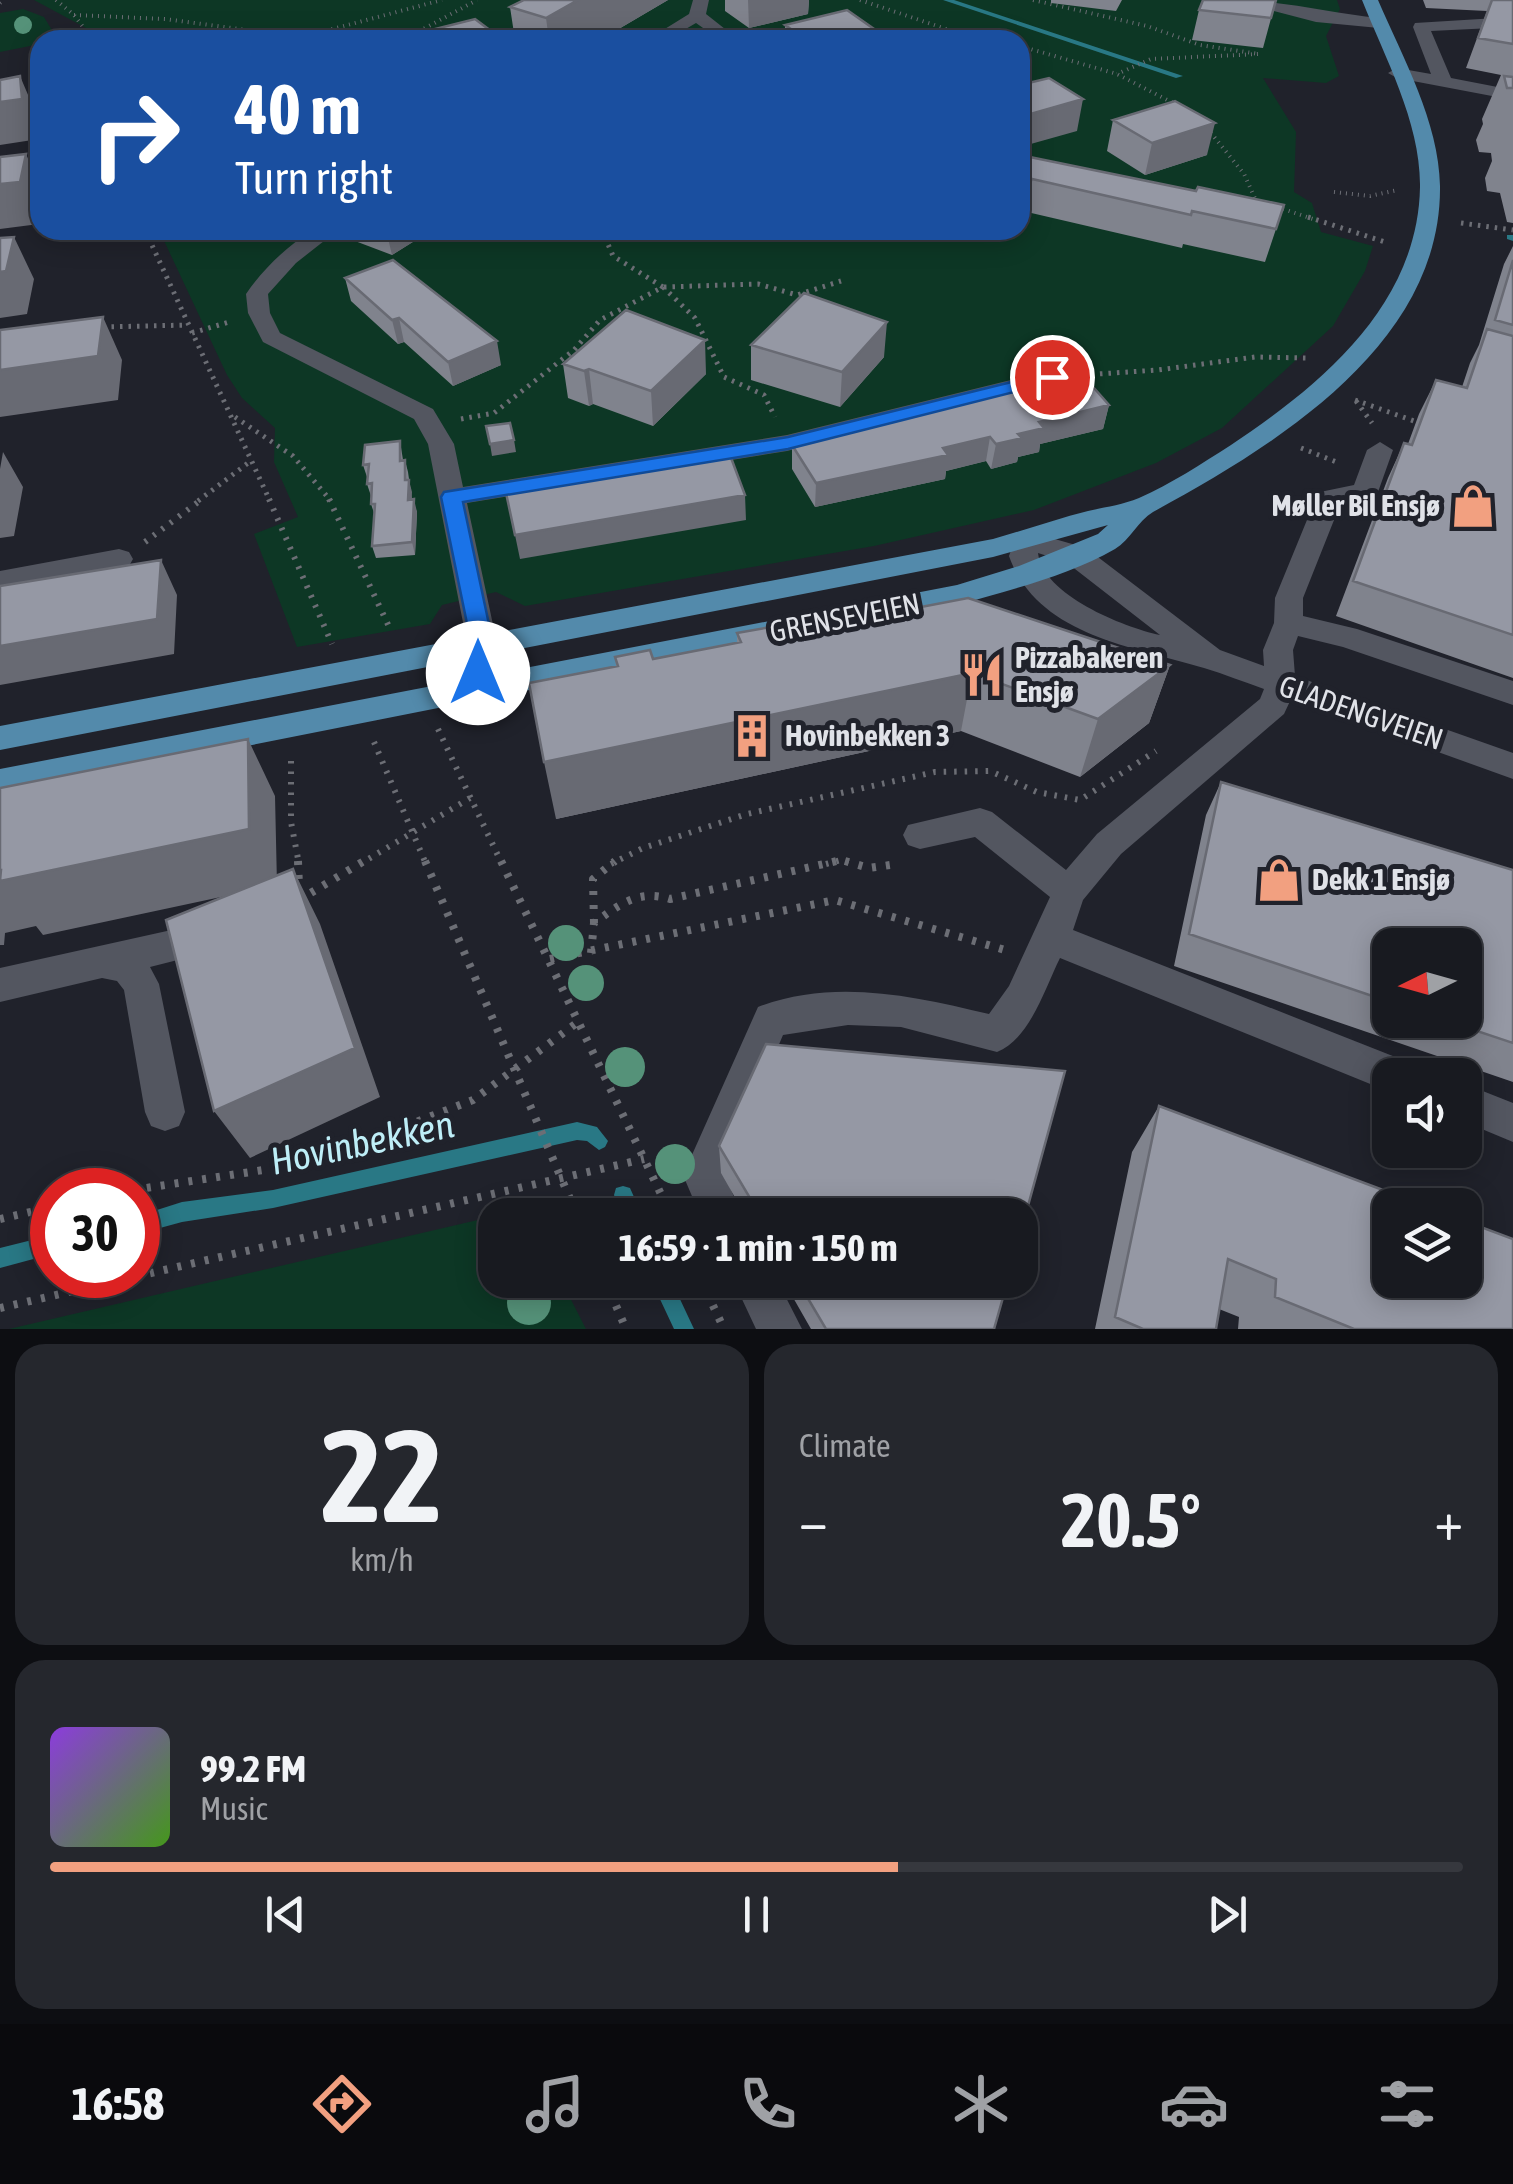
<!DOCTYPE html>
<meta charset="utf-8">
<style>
:root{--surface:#181a20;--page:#25272d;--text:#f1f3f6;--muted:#9fa1a5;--line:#36383e;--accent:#f2a080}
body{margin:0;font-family:"Asap Condensed",sans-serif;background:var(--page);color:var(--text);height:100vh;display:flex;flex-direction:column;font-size:38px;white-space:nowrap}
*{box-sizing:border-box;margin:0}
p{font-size:32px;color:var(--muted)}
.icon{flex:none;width:55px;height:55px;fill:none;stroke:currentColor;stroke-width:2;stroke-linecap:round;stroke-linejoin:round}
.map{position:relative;height:1329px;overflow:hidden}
.sheet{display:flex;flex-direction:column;gap:15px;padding:15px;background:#0d0e12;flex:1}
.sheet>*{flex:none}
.top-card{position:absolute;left:30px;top:30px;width:1000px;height:210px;border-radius:30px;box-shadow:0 5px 25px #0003,0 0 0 2px var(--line);background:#1a4fa0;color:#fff;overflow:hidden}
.needle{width:65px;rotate:265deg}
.tools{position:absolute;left:1372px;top:928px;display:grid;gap:20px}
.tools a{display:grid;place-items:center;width:110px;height:110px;border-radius:20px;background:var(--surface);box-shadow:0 5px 25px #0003,0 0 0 2px var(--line);font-size:50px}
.speed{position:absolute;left:30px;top:1168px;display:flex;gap:20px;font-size:50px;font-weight:700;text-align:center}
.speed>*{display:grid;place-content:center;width:130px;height:130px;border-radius:50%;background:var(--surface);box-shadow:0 5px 25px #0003,0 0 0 2px var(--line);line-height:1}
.speed .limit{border:15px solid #d22;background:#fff;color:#111}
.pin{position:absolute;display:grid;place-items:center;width:85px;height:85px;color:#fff;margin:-42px;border:5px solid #fff;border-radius:50%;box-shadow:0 2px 10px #0007}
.me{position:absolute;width:110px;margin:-55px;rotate:0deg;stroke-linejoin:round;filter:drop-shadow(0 0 8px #0008)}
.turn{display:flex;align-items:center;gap:35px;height:210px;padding:0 40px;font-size:45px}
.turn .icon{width:130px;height:130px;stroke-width:2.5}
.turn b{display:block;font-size:70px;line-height:85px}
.big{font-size:75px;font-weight:700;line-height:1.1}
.sheet .tile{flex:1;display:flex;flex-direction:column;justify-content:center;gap:15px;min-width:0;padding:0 35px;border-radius:30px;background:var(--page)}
.sheet .dial{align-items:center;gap:0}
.dial b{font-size:130px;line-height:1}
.song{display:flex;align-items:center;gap:30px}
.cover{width:120px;height:120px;border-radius:15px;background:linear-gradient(135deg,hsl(270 70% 55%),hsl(100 70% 35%))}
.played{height:10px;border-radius:5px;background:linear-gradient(90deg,var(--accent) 60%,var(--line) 60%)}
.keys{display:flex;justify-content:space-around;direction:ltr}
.heat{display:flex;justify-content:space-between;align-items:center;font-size:55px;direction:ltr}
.sheet .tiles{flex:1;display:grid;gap:15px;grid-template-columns:1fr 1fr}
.tile:last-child{grid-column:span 2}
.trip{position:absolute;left:478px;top:1198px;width:560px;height:100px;border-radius:30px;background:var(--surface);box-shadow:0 5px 25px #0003,0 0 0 2px var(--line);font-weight:700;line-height:100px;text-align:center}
.tabs{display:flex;height:160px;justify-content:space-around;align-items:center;background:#0a0a0d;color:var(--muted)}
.tabs .icon{width:70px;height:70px}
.tabs .current{color:var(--accent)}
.tabs b{font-size:45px;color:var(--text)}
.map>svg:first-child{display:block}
</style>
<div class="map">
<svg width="1513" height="1329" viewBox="0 0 1513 1329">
<rect width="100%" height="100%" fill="#20222b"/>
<path fill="#0d3725" d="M34,0H1337L1340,9L1326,36L1339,76L1326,83L1263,78L1296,132L1294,192L1312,203L1321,232L1373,246L1365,271L1333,326L1222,428L1156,463L1034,510L874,546L525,606L496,592L442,605L430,624L297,647L254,534L298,517L274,462L275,428L242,398L227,375L159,230H1020V40H89L86,28Z
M23,9L44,17L58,40H40V44L0,52V13Z
M495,1216V1280H561L586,1329H9Z"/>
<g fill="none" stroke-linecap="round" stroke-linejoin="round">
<path fill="#297885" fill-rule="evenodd" d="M943,0H954L1183,76L1176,78Z
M1507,235H1513V241L1507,239Z
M577,1122L597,1127L608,1141L605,1147L599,1150L587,1141L577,1140L273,1208L182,1222L138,1234V1216L182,1202L273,1190Z
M623,1186L630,1188L642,1215H622L614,1195L616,1188Z
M52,1235V1254L0,1268V1248Z
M651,1280H671L694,1329H674Z"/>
<path stroke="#6c6e75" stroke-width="4" stroke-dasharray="1 5" stroke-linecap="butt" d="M56,0L74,15L93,40
M860,0L961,34L997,40
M1033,0L1147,26L1200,45L1259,54L1151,59L1117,74
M0,3L4,0
M74,15L165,19L321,40
M291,40L442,0
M403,40L477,0
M1020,46L1117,74L1177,105
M26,107L40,104
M1207,128L1244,174L1258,205
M1334,192L1370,196L1398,190
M1283,209L1316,220"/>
<path stroke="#6c6e75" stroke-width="5" stroke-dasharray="2.5 6" stroke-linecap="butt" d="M1308,217L1385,242
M1461,223L1513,230
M145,230L270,501
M212,230L238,233L267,230
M663,287L695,318L724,377L764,395L775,417
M664,287L758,284L797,295L841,281
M103,327L188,325
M192,333L229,322
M1083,375L1158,370L1255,357L1308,358
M1355,400L1414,421
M1356,401L1372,423
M235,417L293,456L331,501
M461,419L494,413L574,350L600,320L663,287L613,256L602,230
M1301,448L1339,463
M198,501L252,460"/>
<path stroke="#6c6e75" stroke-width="6" stroke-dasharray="2.5 8" stroke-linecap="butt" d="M269,499L332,644
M329,499L391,631
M145,542L202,499
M438,729L502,864
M374,742L426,864
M291,761V822L299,864
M360,864L470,798
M611,864L643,848L747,814L935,772L990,771L1037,792L1080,800L1156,751
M826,864L841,860L853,864"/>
<path stroke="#6c6e75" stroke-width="8" stroke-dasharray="4 10" stroke-linecap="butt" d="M298,861L299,887
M425,861L577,1215
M501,861L671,1215
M845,861L869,868L897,864
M299,900L364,861
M594,923L593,879L615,861
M591,953L594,923C619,905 638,889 670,899L837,861
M550,959L835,900L1005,950
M133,1190L270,1169L333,1154L473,1100L578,1022
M0,1219L52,1207
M605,1280L626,1329
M701,1280L724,1329
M0,1308L644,1159"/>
<path fill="#535660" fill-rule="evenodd" d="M693,0H709L706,14L739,40H720L696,23L667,40H647L689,14Z
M1232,0C1281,0 1330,13 1379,18L1387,23L1379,28L1316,22Z
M1513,17V27L1431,31L1451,78L1513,90V100L1397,78L1388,73L1397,68L1431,74L1413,27L1415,23Z
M313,230H338L296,263L268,294L270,313L280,333L433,409L454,444L463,487L787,435L1052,370L1064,377L1060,382L787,451L467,503L498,648L493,673L476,700L465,704L454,700L450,692L463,671L468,648L428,444L414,419L263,342L248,313L246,294C264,268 286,247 313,230Z
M1380,442L1393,450L1378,492L1374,498L1340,505L1303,598V616L1357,629L1513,681V705L1343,647L1298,636L1293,650L1295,676L1513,753V779L1291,699L1284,714L1121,854L1083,900L1073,930L1408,1062L1413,1075H1390V1092L1060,958C1045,988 1030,1039 997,1052L901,1027L848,1025L783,1035L724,1174L742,1215H700L683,1175L758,1007C834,978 913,996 989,1014L1009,986L1050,897L975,837L920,849L908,845L903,835L908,825L980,808L992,812L1066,870L1097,834L1260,699L1264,689C1244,682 1224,674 1204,668C1135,647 1037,636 1009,556L1017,533L1027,531L1086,548L1220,650L1264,666L1263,650L1274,623L1275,598L1316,498L1320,492L1354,485L1367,450ZM1038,553L1066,562L1160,635C1123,627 1043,595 1038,553Z
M119,549L129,552L133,559L129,566L0,591V571Z
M212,921L225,926L230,937L225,948L150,967L159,984L185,1112L179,1126L165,1131L151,1126L145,1112L124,990L117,981L102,978L0,1002V968Z
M1465,1084L1513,1103V1142L1465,1122Z
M733,1280H777L802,1329H756Z"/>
<path fill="#538aab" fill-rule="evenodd" d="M1362,0H1378C1403,58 1439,122 1440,186C1442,345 1274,446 1153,512C1138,521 1130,540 1115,549C1068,576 1009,590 958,605L0,795V769L957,585L1019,566L1098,534L1108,525L993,557L0,750V726L993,539C1025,530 1056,519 1088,511C1105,507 1122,505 1139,498C1171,484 1201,464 1231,445C1321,385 1418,305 1420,187C1421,123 1385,58 1362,0Z"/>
</g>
<g fill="#559279">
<circle cx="23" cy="25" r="9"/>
<circle cx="566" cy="943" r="18"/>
<circle cx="586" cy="983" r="18"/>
<circle cx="625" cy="1067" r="20"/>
<circle cx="675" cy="1164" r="20"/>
<circle cx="529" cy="1303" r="22"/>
</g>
<path fill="#80838d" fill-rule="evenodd" d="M524,0H668L600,40H515L510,7Z
M725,0H809L808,14L749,28L725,11Z
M1051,0H1122L1116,11L1051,3Z
M1276,0L1263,48L1192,40L1199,10Z
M1423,0H1513V223L1507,222L1500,193L1487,191L1485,178L1492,161L1491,153L1479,152L1476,140L1483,124L1482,119L1501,75L1466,68L1487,11L1426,8Z
M785,25L874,40H785Z
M1113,120L1207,155L1145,175L1107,151Z
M1020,155L1196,191L1284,205L1265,262L1183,244L1182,248L1027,212L1025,216L1020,214Z
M352,230H432L392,255L355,241Z
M1513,246V678L1336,616L1388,478L1404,443L1408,444L1419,414L1436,380L1462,387L1470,363L1479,345L1504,264Z
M345,278L501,365L453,386L404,342L398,344L351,301Z
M751,345L884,357L840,407L751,380Z
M563,364L706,374L653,426L593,404L589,406L568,398Z
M1109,405L1103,429L1040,444L1039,452L1018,457L1017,462L991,469L986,461L946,471L945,479L815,507L792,469V445Z
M400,441L403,460H405L408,472L412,500L417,512L415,555L376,558L372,546L375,516L371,504V496L367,484V477L363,465Z
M737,633L774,635L1170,665L1149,723L1080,777L961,731L556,819L616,666L615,657L653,659L737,643Z
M1221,782L1513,870V1082L1174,966L1206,815ZM1390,945L1465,1020H1390Z
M1159,1106L1513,1329H1238L1239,1317L1219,1309L1216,1329H1095L1132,1152Z
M719,1146L1020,1215H745L721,1173Z
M783,1280H1008L994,1329H811Z"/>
<path fill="#686a73" d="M578,0H668L600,40H549L546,18Z
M748,0H809L808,14L749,28Z
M874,29V40H826Z
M495,34L496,40H471Z
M20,76L37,116L39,139L0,145V102Z
M1083,99L1077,131L1020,147V117Z
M1215,123L1207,155L1145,175L1152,143Z
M26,154L40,186L39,224L0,229V184Z
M1032,179L1027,212L1025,216L1030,183Z
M386,230H432L392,255Z
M14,237L34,279L27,314L0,318V272Z
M103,317L122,360L118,400L0,417V370Z
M399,318L404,342L398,344L392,320Z
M887,322L884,357L840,407L842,372Z
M705,340L706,374L653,426L651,391Z
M497,341L501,365L453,386L448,362Z
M589,369L593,404L589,406L584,371Z
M1109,405L1103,429L1040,444L1039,452L1018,457L1017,462L991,469L996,444L1039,422Z
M990,437L986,461L946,471L945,479L815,507L816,483L943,448Z
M514,440L516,452L492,456L490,444Z
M3,452L23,487L14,536L0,538V469Z
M409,480L412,492L411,512L408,500Z
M745,495L746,520L520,559L515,535Z
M414,499L417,512L415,555L412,542Z
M161,560L177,595L174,654L0,685V646Z
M1170,665L1149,723L1080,777L1098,719Z
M972,673L961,731L556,819L544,762Z
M248,739L275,796L277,885L43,935L36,926L5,933L4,945H0V870Z
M293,869L320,924L380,1097L250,1158L214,1111Z"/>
<path fill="#9598a4" stroke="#686a73" stroke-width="2.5" d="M524,0H578L546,18L510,7Z
M1203,0H1276L1271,18L1199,10Z
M1492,0H1513V44L1478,38Z
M847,10L874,29L826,40H807L785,25Z
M475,19L495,34L471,40H391Z
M20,76L22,99L0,102V80Z
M1504,76L1513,77V88H1507Z
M1049,78L1083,99L1020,117V85Z
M1175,101L1215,123L1152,143L1113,120Z
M26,154L20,182L0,184V157Z
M1020,155L1196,191L1198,187L1284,205L1276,229L1192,211L1191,215L1032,179L1030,183L1020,180Z
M14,237L6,271L0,272V238Z
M393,260L497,341L448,362L399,318L392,320L345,278Z
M1513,260V325L1495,320Z
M804,293L887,322L842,372L751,345Z
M626,310L705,340L651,391L589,369L584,371L563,364Z
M103,317L98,356L0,370V330Z
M1487,329L1513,336V635L1353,581L1404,443L1412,445L1436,380L1467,388Z
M1079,371L1109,405L1039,422L1044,428L1018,434L1022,438L996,444L990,437L943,448L948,455L816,483L792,445Z
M510,423L514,440L490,444L486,426Z
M400,441V461L405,460V480H409L408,500L414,499L412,542L372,546L375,504H371L372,483L367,484L369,464L363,465L365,445Z
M730,455L745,495L515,535L506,493Z
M161,560L157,619L0,646V586Z
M968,598L1170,665L1098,719L972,673L544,762L529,683L618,666L615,657L650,650L653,659L741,642L737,633L771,627L774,635Z
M248,739L249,829L0,881L1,870H0V788Z
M1221,782L1513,870V1043L1444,1020H1465V945H1390V1002L1189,934Z
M293,869L355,1048L214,1111L166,920Z
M766,1044L1065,1071L1020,1235V1215H760L719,1146Z
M1159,1106L1423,1205H1390V1280H1465V1221L1513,1239V1329H1354L1275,1297L1276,1279L1228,1259L1216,1329H1143L1115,1317Z
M797,1280H1008L994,1329H826Z"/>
<path fill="#1a73e8" stroke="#114b97" stroke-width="2.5" d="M1052,372L1061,377L1058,381L788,449L463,502L494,648L486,679H470L467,673L472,648L441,497L444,492L788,437Z"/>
<defs>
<g id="shop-bare" transform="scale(3.45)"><path d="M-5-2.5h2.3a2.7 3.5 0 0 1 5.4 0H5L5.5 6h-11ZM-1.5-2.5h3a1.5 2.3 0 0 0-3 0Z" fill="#f2a080" stroke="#20222b" stroke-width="2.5" paint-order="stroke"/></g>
<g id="restaurant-bare" transform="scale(3.45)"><path d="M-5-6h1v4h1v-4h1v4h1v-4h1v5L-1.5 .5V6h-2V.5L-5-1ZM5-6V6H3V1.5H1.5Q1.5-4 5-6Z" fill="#f2a080" stroke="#20222b" stroke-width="2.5" paint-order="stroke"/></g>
<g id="building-bare" transform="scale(3.45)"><path d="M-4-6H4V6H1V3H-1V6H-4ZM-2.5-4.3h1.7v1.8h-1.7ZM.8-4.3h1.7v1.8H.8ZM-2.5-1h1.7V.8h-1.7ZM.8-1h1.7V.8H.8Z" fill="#f2a080" stroke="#20222b" stroke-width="2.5" paint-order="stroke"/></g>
</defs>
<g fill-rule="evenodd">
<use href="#shop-bare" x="1473" y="506"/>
<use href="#restaurant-bare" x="982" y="675"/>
<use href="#building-bare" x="752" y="736"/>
<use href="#shop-bare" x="1279" y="880"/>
</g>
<g text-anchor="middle" stroke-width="10" stroke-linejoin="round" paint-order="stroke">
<g font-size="30" font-weight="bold" fill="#e0e2e8" stroke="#20222b" text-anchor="start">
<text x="1440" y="516" text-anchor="end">Møller Bil Ensjø</text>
<text x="1015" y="668">Pizzabakeren<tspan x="1015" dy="34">Ensjø</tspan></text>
<text x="785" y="746">Hovinbekken 3</text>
<text x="1312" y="890">Dekk 1 Ensjø</text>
</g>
<g font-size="30" fill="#e0e2e8" stroke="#20222b">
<text transform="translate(845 618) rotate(-11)" y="10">GRENSEVEIEN</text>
<text transform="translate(1361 713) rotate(19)" y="10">GLADENGVEIEN</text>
</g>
<g font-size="38" font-style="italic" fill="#beeef7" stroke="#20222b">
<text transform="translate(362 1143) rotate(-12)" y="13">Hovinbekken</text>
</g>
</g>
</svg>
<div class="tools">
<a><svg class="needle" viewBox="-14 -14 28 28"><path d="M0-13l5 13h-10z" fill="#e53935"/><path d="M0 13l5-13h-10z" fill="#9fa1a5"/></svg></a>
<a><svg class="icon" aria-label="sound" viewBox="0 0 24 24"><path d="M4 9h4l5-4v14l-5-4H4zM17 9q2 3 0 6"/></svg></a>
<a><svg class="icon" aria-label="layers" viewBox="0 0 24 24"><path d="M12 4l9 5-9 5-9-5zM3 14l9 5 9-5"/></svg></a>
</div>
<div class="speed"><div class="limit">30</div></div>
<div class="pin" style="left:1052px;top:377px;background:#d93025"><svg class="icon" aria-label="arrive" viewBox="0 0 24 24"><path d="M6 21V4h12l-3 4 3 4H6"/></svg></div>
<svg class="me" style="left:478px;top:673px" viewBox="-20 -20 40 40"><circle r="19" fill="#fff"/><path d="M0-13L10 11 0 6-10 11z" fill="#1a73e8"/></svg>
<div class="trip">16:59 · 1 min · 150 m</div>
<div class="top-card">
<div class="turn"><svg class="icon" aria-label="right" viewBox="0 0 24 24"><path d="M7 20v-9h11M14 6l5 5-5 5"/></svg><div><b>40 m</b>Turn right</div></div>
</div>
</div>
<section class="sheet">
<div class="tiles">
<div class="tile dial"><b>22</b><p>km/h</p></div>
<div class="tile"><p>Climate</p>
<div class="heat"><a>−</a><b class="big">20.5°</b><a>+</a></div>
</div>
<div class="tile">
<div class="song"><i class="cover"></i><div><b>99.2 FM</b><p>Music</p></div></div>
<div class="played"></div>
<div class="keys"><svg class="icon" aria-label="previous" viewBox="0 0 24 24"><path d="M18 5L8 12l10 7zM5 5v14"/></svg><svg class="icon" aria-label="pause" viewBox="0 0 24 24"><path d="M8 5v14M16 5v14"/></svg><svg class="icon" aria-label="next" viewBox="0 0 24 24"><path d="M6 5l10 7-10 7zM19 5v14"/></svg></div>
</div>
</div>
</section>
<nav class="tabs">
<b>16:58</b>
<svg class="icon current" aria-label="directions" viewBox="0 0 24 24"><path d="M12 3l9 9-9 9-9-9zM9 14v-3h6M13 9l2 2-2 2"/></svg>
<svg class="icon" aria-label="music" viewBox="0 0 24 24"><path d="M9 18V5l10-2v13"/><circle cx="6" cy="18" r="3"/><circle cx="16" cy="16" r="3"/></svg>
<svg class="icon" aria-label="phone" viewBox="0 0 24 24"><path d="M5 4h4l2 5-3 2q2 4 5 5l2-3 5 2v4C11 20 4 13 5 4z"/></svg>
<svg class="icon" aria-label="climate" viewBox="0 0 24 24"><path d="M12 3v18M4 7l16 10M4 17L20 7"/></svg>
<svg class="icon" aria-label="car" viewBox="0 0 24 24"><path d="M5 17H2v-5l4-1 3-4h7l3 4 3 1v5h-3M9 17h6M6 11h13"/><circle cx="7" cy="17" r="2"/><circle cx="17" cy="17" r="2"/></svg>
<svg class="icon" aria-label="filters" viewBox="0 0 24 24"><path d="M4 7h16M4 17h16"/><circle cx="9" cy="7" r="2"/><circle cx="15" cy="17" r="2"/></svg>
</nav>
